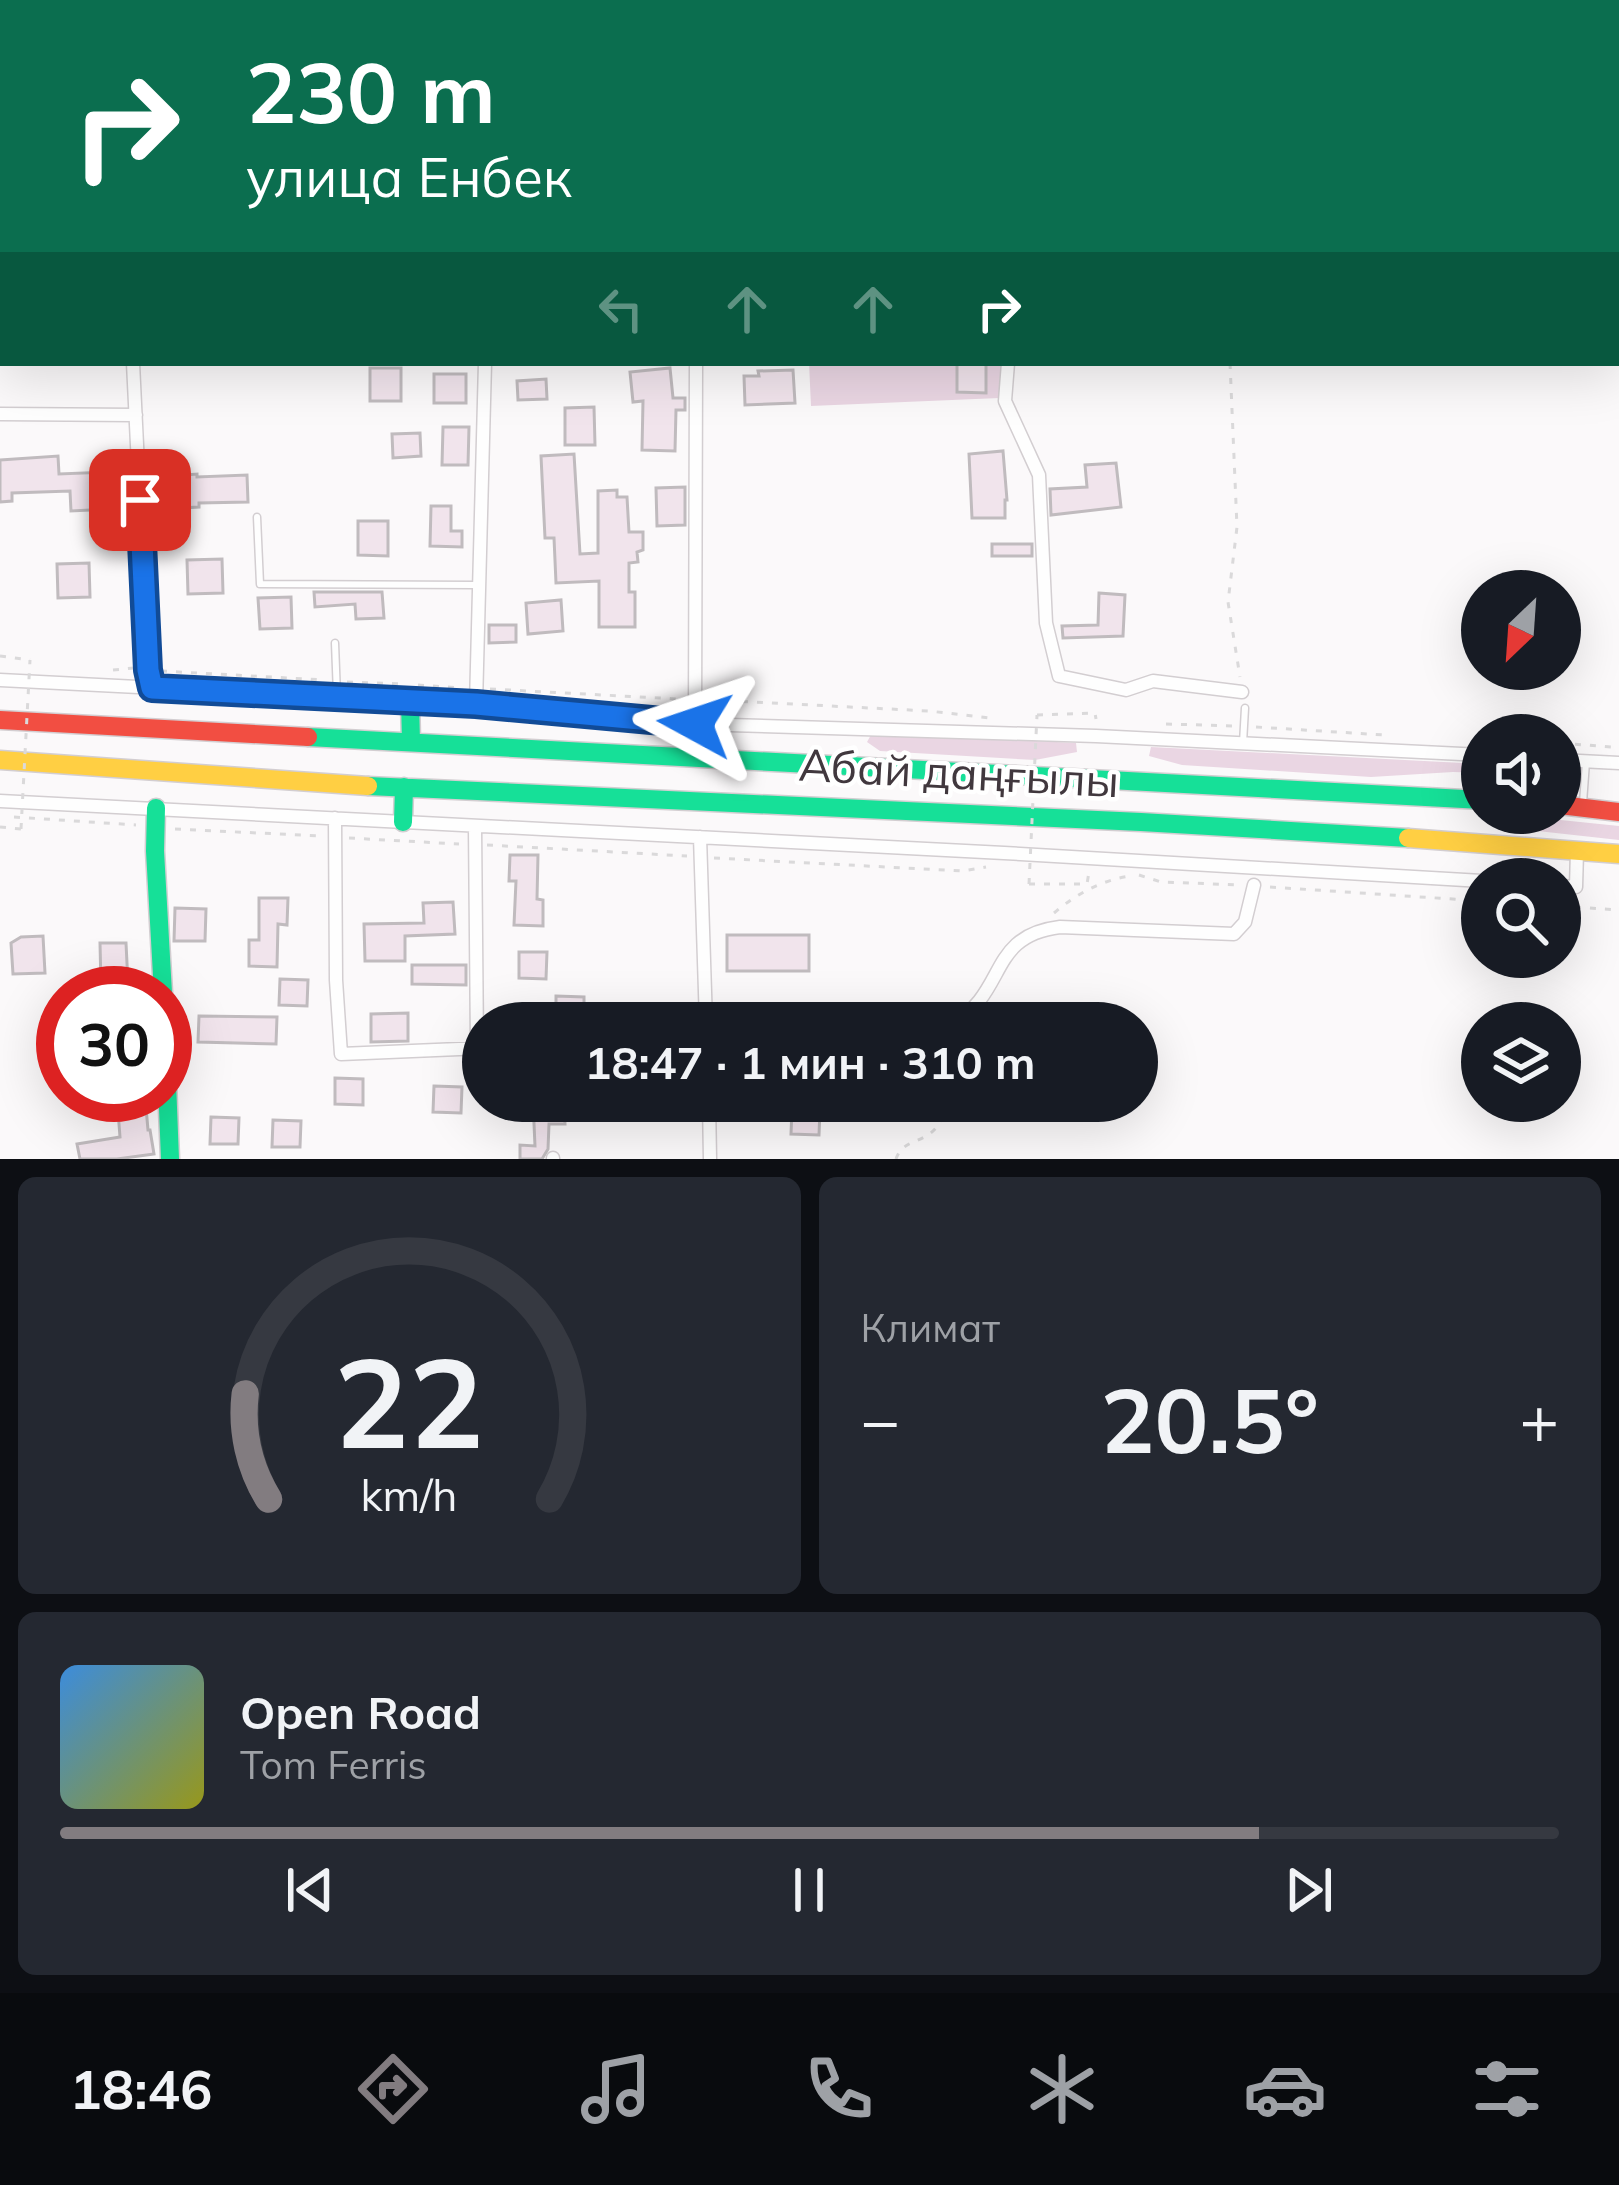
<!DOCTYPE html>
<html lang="ru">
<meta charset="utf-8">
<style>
:root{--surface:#171b24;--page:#242831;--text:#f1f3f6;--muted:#9ea1a6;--line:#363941;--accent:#827c80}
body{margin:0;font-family:Mulish,sans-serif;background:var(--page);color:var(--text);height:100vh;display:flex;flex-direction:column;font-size:45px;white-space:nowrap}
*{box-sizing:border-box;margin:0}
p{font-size:39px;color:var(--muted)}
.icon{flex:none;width:66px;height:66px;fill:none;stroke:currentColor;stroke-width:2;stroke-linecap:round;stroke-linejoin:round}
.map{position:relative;height:1159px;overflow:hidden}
.drawer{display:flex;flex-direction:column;gap:18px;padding:18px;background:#0d0f14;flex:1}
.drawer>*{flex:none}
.hud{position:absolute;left:0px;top:0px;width:1620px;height:366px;box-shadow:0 12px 48px #0002;background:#0b6e4f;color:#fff;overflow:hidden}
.needle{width:78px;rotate:205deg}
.buttons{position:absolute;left:1461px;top:570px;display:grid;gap:24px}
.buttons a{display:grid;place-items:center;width:120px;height:120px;border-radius:50%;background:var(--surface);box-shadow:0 12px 48px #0002;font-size:60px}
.speed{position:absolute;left:36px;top:966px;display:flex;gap:24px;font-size:60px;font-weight:700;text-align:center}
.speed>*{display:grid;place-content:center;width:156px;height:156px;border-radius:50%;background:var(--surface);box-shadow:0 12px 48px #0002;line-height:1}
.speed .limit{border:18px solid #d22;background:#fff;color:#111}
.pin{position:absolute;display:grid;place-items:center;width:102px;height:102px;color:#fff;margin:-51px;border-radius:24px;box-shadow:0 6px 18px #0006}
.me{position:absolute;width:132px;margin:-66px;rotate:275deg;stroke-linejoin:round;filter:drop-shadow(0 0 9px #0008)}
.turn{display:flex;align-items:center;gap:42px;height:252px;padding:0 48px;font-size:54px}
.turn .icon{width:156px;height:156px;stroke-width:2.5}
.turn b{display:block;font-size:84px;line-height:102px}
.lanes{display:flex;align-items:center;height:114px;padding:0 48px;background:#0003;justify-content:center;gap:60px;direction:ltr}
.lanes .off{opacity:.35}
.big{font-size:90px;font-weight:700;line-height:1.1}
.drawer .widget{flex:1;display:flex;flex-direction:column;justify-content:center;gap:18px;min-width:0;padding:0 42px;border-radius:18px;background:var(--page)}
.drawer .dial{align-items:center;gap:0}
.dial svg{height:312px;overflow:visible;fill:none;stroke:var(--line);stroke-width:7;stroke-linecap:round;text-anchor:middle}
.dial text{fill:var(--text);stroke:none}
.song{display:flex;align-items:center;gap:36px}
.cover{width:144px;height:144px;border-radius:18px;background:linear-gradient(135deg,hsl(210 70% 55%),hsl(60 70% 35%))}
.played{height:12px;border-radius:6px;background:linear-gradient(90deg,var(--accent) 80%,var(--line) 80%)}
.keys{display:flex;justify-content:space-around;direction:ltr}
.heat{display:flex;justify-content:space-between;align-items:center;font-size:66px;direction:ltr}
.drawer .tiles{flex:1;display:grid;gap:18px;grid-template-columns:1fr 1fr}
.widget:last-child{grid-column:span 2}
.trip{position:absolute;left:462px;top:1002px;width:696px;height:120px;border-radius:60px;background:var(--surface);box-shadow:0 12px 48px #0002;font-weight:700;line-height:120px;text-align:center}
.menu{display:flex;height:192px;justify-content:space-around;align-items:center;background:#090b0e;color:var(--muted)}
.menu .icon{width:84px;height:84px}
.menu .selected{color:var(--accent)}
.menu b{font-size:54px;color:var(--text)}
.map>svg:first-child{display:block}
</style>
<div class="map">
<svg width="1619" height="1159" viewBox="0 0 1619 1159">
<rect width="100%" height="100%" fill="#fbf9fa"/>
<path fill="#ead6e3" d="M809,363H1002L999,398L811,406Z
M872,733L1076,743L1077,752L1035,760L880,751L867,742Z
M1151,747L1482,764V773L1453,772L1371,777L1182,765L1149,756Z
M1503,814L1619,826V840L1502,827Z"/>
<path fill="#f1e4ec" stroke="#c0bbbe" stroke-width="3" d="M957,363H986V393L957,392Z
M370,368H401V401H370Z
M670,368L673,398H685V410H676L675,451L642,450L643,401L633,402L630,372Z
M793,370L795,403L745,405L744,376H759L758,371Z
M434,374H466V403H434Z
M546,379L547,399L518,400L517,381Z
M594,407L595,445H565V408Z
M443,427H469L468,465H442Z
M420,433L421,456L393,458L392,434Z
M1003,451L1007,500H1005V518H972L969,454Z
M574,454L580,554L598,553V491L617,490V497H627L629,532H643V550L637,552L638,562L629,563V592H635V627H599V581L556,583L554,538H545L541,456Z
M58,456L59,474L108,472L110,509L71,511L70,491L12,493V501L0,502V460Z
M1116,463L1121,507L1051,515L1050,489L1087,487L1085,465Z
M197,474V477L247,475L248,502L199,503V507L161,509L159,477Z
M685,487V525L657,526L656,488Z
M431,506H451V531H462V547L430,546Z
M358,521H388V556L358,555Z
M992,544H1032V556H992Z
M222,559L223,593L188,594L187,560Z
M89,563L90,597L58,598L57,564Z
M314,592H382L384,618L356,619L355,604L315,607Z
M1099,593L1125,595L1123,636L1063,638L1062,626L1098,625Z
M291,597L292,628L260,629L258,598Z
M561,600L563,631L528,634L526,603Z
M489,625H516V642L489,643Z
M510,855H538L537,899L543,900V926L514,925L516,881H509Z
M259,898H288L287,925L278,924L277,967L249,966V940H259Z
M453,902L455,934L405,936V961H365L364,924L424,923L423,903Z
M175,908L206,909L205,941H174Z
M727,935H809V971H727Z
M43,936L45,973L13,974L11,943L21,937Z
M100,943H126L128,984L101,985Z
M519,952H547L546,979L519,978Z
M412,965H466V985L412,984Z
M280,979L308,980L307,1006L279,1005Z
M556,996L584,997V1010L634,1011V1023L556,1022Z
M408,1013V1041L371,1042V1014Z
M199,1016L277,1017L276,1044L198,1042Z
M335,1078L363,1079V1105L335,1104Z
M434,1086L462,1087L461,1113L433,1112Z
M145,1096L148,1130H150L154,1154L117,1159H80L77,1144L120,1137L117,1098Z
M533,1101H564L565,1124H549L548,1149L542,1159H520V1145L535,1146Z
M602,1101H673L674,1114L603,1117Z
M792,1108L820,1109L819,1135L791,1134Z
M211,1117L239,1118L238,1144H210Z
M273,1120L301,1121L300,1147H272Z"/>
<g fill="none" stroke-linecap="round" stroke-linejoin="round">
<g stroke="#d3ced1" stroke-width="9">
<path id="lane" d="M0,79L3,78
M257,517L260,584L476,585
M335,643L337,695
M1243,743L1245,708
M1583,803L1586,762"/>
</g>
<g stroke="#d3ced1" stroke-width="15">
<path id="street" d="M448,0L449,3
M789,0V3
M1017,3V0
M133,363L148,670L152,688
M1008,363L1005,401L1039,475L1046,623L1059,676L1126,690L1153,681L1242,692
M0,414L136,415
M0,680L476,704L695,724L1096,736L1482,755
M476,704L485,363
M695,724L696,363
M1560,760L1619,763
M0,801L1004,853L1482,881
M335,818L336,980L341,1054L483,1048
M475,826L477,1047
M700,837L706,1023
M1560,886L1576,887L1577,851
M953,1023C1008,992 987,936 1060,927L1234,934L1245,922L1254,885
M709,1101L710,1159
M553,1159V1158"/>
</g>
<g stroke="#d3ced1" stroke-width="21">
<path id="fast" d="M410,701L411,742
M308,737L1482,800
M368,786L1141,822L1408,838
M156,808L155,851L163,993
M403,822L404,787
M165,1031L170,1159"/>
</g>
<g stroke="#d3ced1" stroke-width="21">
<path id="slow" d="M0,760L368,786
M1408,838L1619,854"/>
</g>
<g stroke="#d3ced1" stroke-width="21">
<path id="jam" d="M0,720L308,737
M1560,805L1619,812"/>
</g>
<path stroke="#dad9da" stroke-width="3" stroke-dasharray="6 9" stroke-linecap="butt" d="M193,0V3
M1228,3V0
M1230,363L1237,527L1228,602L1240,677
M0,656L30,660
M113,670L134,668
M161,671L325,680
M347,682L403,684
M418,685L463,688
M490,689L678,699
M712,700L929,711L990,718
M1037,715L1095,713L1096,719
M1166,724L1235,726
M1256,727L1384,735
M1560,743L1611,747
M14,817L136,825
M0,827L21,829
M175,829L321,836
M349,838L459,844
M487,845L687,856
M714,858L963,871L986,867
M1139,875L1161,882L1242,885
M1029,884H1087L1089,872
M1270,887L1482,901
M1560,906L1619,910
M1054,913C1076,894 1102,880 1130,876
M896,1159C905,1132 937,1151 948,1101"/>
<use href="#lane" stroke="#fefefe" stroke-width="6"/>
<use href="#street" stroke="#fefefe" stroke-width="12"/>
<use href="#fast" stroke="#16e098" stroke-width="18"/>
<use href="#slow" stroke="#ffcf43" stroke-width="18"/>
<use href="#jam" stroke="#f24e42" stroke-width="18"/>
<path stroke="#dad9da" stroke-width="3" stroke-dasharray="6 9" stroke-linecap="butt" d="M21,829L30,660
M1029,884L1037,715"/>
</g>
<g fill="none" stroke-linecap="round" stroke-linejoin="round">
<g stroke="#114b97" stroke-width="30">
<path id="route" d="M140,500L148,670L152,688L476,704L695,724"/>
</g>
<use href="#route" stroke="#1a73e8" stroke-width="21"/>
</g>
<g text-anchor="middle" stroke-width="9" stroke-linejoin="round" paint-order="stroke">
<g font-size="45" fill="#41383e" stroke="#fff">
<text transform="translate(959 773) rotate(3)" y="16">Абай даңғылы</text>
</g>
</g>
</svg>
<div class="buttons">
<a><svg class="needle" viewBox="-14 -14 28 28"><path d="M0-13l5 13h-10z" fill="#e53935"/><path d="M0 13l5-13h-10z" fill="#9ea1a6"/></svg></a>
<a><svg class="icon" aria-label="sound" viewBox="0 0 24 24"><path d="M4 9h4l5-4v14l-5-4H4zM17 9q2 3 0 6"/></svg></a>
<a><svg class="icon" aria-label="search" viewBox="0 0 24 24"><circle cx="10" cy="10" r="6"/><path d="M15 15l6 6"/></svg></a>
<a><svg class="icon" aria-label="layers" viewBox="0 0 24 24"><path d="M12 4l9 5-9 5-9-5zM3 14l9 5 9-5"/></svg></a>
</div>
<div class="speed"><div class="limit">30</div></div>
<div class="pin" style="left:140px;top:500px;background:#d93025"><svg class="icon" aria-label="arrive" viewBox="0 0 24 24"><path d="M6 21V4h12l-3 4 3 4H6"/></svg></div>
<svg class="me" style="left:695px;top:724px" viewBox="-20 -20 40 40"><path d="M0-17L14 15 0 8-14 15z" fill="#1a73e8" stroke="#fff" stroke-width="4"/></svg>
<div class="trip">18:47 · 1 мин · 310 m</div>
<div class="hud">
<div class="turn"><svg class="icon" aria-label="right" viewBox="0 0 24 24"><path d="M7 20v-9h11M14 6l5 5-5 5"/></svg><div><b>230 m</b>улица Енбек</div></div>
<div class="lanes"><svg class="icon off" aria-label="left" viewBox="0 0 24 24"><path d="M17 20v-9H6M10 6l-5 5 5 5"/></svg><svg class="icon off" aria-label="ahead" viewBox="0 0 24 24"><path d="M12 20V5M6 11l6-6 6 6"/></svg><svg class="icon off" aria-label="ahead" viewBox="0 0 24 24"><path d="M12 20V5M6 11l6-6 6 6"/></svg><svg class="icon" aria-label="right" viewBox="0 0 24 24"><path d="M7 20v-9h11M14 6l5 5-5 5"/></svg></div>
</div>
</div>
<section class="drawer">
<div class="tiles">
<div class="widget dial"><svg viewBox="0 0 100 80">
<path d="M14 69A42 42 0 1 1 86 69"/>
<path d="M14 69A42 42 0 0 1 8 42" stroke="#827c80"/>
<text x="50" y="56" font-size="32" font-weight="700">22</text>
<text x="50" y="72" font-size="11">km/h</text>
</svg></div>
<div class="widget"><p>Климат</p>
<div class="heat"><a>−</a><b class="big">20.5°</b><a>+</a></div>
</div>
<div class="widget">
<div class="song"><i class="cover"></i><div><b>Open Road</b><p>Tom Ferris</p></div></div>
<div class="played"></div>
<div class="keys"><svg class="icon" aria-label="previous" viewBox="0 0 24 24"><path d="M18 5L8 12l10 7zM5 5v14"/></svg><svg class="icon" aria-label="pause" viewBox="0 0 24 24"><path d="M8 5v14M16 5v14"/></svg><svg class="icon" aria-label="next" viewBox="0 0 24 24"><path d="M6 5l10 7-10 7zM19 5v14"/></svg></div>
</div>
</div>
</section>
<nav class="menu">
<b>18:46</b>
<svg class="icon selected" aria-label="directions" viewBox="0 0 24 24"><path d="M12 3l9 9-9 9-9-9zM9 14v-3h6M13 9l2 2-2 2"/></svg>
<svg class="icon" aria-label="music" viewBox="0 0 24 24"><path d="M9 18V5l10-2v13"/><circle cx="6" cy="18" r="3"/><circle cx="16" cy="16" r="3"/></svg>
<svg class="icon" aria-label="phone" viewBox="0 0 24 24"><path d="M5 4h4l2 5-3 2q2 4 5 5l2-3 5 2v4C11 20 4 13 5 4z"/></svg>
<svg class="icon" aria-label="climate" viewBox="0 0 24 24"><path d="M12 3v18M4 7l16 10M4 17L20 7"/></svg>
<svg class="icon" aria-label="car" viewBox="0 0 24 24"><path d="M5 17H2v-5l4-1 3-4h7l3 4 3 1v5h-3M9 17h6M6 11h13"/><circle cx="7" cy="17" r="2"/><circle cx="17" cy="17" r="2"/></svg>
<svg class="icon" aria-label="filters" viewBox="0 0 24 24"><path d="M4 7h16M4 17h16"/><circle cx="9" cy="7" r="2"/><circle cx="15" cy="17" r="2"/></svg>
</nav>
